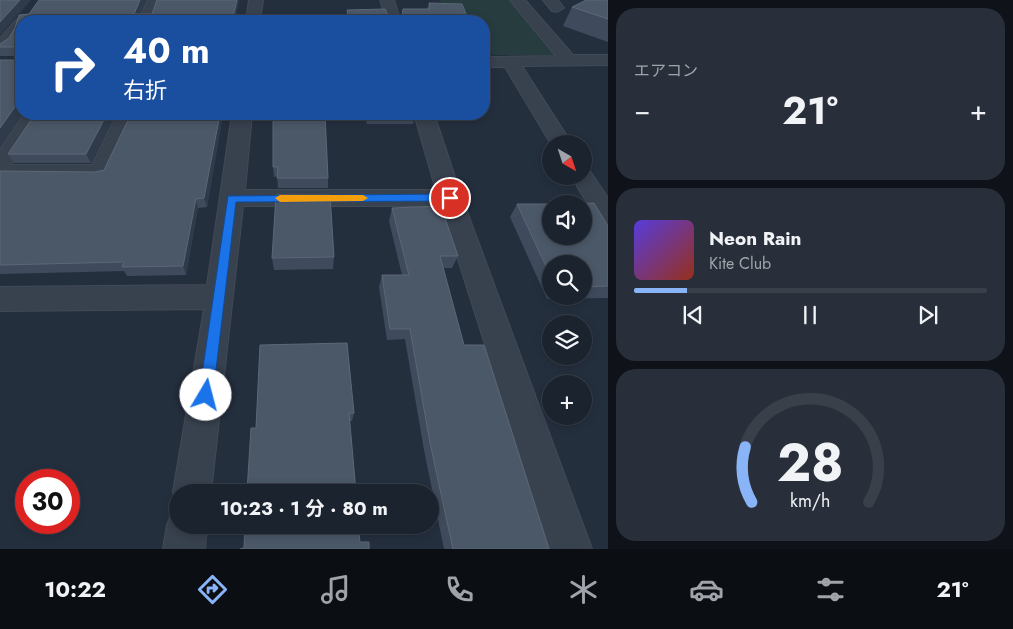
<!DOCTYPE html>
<html lang="ja">
<meta charset="utf-8">
<style>
:root{--surface:#1b232e;--page:#282f3a;--text:#f1f3f6;--muted:#a0a4aa;--line:#39404a;--accent:#8ab4f8}
body{margin:0;font-family:Jost,"Noto Sans JP",sans-serif;background:var(--page);color:var(--text);height:100vh;display:flex;flex-direction:column;font-size:19px;white-space:nowrap}
*{box-sizing:border-box;margin:0}
p{font-size:16px;color:var(--muted)}
.icon{flex:none;width:28px;height:28px;fill:none;stroke:currentColor;stroke-width:2;stroke-linecap:round;stroke-linejoin:round}
.map{position:relative;flex:1;overflow:hidden}
.drawer{display:flex;flex-direction:column;gap:8px;padding:8px;background:#0f1319;width:405px}
.drawer>*{flex:none}
.top-card{position:absolute;left:15px;top:15px;width:475px;height:105px;border-radius:20px;box-shadow:0 2px 8px #0003,0 0 0 1px var(--line);background:#1a4fa0;color:#fff;overflow:hidden}
.needle{width:32px;rotate:141deg}
.tools{position:absolute;left:542px;top:135px;display:grid;gap:10px}
.tools a{display:grid;place-items:center;width:50px;height:50px;border-radius:50%;background:var(--surface);box-shadow:0 2px 8px #0003,0 0 0 1px var(--line);font-size:25px}
.speed{position:absolute;left:15px;top:469px;display:flex;gap:10px;font-size:25px;font-weight:700;text-align:center}
.speed>*{display:grid;place-content:center;width:65px;height:65px;border-radius:50%;background:var(--surface);box-shadow:0 2px 8px #0003,0 0 0 1px var(--line);line-height:1}
.speed .limit{border:8px solid #d22;background:#fff;color:#111}
.pin{position:absolute;display:grid;place-items:center;width:42px;height:42px;color:#fff;margin:-21px;border:2px solid #fff;border-radius:50%;box-shadow:0 1px 5px #0007}
.me{position:absolute;width:55px;margin:-28px;rotate:8deg;stroke-linejoin:round;filter:drop-shadow(0 0 4px #0008)}
.turn{display:flex;align-items:center;gap:18px;height:105px;padding:0 25px;font-size:22px}
.turn .icon{width:65px;height:65px;stroke-width:2.5}
.turn b{display:block;font-size:35px;line-height:42px}
.big{font-size:38px;font-weight:700;line-height:1.1}
.drawer .widget{flex:1;display:flex;flex-direction:column;justify-content:center;gap:8px;min-width:0;padding:0 18px;border-radius:20px;background:var(--page)}
.drawer .dial{align-items:center;gap:0}
.dial svg{height:130px;overflow:visible;fill:none;stroke:var(--line);stroke-width:7;stroke-linecap:round;text-anchor:middle}
.dial text{fill:var(--text);stroke:none}
.song{display:flex;align-items:center;gap:15px}
.cover{width:60px;height:60px;border-radius:8px;background:linear-gradient(135deg,hsl(250 70% 55%),hsl(10 70% 35%))}
.played{height:5px;border-radius:2px;background:linear-gradient(90deg,var(--accent) 15%,var(--line) 15%)}
.keys{display:flex;justify-content:space-around;direction:ltr}
.heat{display:flex;justify-content:space-between;align-items:center;font-size:28px;direction:ltr}
.trip{position:absolute;left:169px;top:484px;width:270px;height:50px;border-radius:25px;background:var(--surface);box-shadow:0 2px 8px #0003,0 0 0 1px var(--line);font-weight:700;line-height:50px;text-align:center}
.dock{display:flex;height:80px;justify-content:space-around;align-items:center;background:#0b0e12;color:var(--muted)}
.dock .icon{width:35px;height:35px}
.dock .active{color:var(--accent)}
.dock b{font-size:22px;color:var(--text)}
main{display:flex;flex:1;min-height:0}
.map>svg:first-child{display:block}
</style>
<main>
<div class="map">
<svg width="608" height="549" viewBox="0 0 608 549">
<rect width="100%" height="100%" fill="#242f3e"/>
<path fill="#263c3f" d="M440,0H510L557,55H493L484,40V21H471L464,10L443,8Z"/>
<g fill="none" stroke-linecap="round" stroke-linejoin="round">
<g stroke="#414a57" stroke-width="2">
<path id="minor" d="M148,0H162L152,21H138Z
M249,0H263L260,21H246Z
M380,0H394L401,21H387Z
M510,0H525L573,55H608V65L522,66L572,144H551L505,67H484V57L556,56Z
M543,0H558L564,8L557,12L552,11Z
M21,18L27,21H21C21,34 13,50 0,53V38L16,20Z
M24,114H44L11,165H92L117,114H137L108,177L100,179H0V149Z
M232,114H252L245,190H436L414,114H434L462,198L592,549H550L441,206H243L211,492H178V503L173,492L204,309L0,311V287L207,285Z
M584,169L590,171L608,198V226L599,223L571,176H584Z
M178,509V525H207L205,549H163L167,525L173,511Z"/>
</g>
<use href="#minor" fill="#38414e" fill-rule="evenodd"/>
</g>
<path fill="#3f4b5c" fill-rule="evenodd" d="M39,0H146L140,14H152L157,0H239L235,21H21V114H22L0,146V60H18V56H0V44L9,38L15,28L19,15L29,14Z
M608,0V42L563,26L572,7Z
M429,3L469,21H347V10L388,15H402L427,9Z
M115,114L91,163H14L8,154Z
M223,114L207,207L198,208L186,275L127,276L124,271L0,274V171L95,172L104,170Z
M273,114L328,178V188H278L277,176L274,177L273,167Z
M364,114H414L415,115L413,124H367Z
M517,204L608,226V298L547,299L510,217ZM551,264H584V296H551Z
M392,208L458,256L452,268H443L464,345L549,549H444L424,450L405,339L387,340L379,287L382,275H402L389,221Z
M334,257L333,269L274,270L272,258Z
M260,345L354,413L352,421L256,428Z"/>
<path fill="#2f3b4b" d="M20,0H31L0,35V22Z
M140,0H146L137,21L134,14Z
M237,0H239L235,21H232Z
M17,104L21,111L22,114L0,146V128Z
M107,114H115L91,163L86,154Z
M220,114H223L207,207L204,198Z
M196,199L198,208L186,275L183,266Z"/>
<path fill="#4b5868" stroke="#5c6777" d="M0,0H20L0,22Z
M39,0H140L134,14H152L157,0H237L232,21H21V104H17L0,128V60H18V47H0V44L9,38L15,28L19,15L29,14Z
M586,0H608V19L572,7Z
M429,3L462,4L469,21H349L347,10L385,9L388,15H402L403,9H430Z
M35,114H107L86,154H8Z
M131,114H220L204,198L196,199L183,266L122,267L124,262L0,265V171L95,172L104,170Z
M273,114H325L328,178H277L278,167H273Z
M368,114H414L415,115H368Z
M276,195H330L334,257L272,258Z
M594,203L608,226V286L584,287V264H551V277L517,204H551V236H584V204H563Z
M441,206L458,256H440L464,345H484L549,549H453L430,443L410,329H390L382,275H409L392,208Z
M347,343L354,413H349L356,492H247L251,428H256L260,345Z
M245,525H358L360,542H369V549H240L244,548Z"/>
<path fill="#1a73e8" stroke="#114b97" d="M450,194L455,198L450,201L236,202L213,395L211,400L206,401L201,400L199,395L228,196Z"/>
<path fill="#f59e0b" d="M280,195H363L368,198L363,201L280,202L275,198Z"/>
</svg>
<div class="tools">
<a><svg class="needle" viewBox="-14 -14 28 28"><path d="M0-13l5 13h-10z" fill="#e53935"/><path d="M0 13l5-13h-10z" fill="#a0a4aa"/></svg></a>
<a><svg class="icon" aria-label="sound" viewBox="0 0 24 24"><path d="M4 9h4l5-4v14l-5-4H4zM17 9q2 3 0 6"/></svg></a>
<a><svg class="icon" aria-label="search" viewBox="0 0 24 24"><circle cx="10" cy="10" r="6"/><path d="M15 15l6 6"/></svg></a>
<a><svg class="icon" aria-label="layers" viewBox="0 0 24 24"><path d="M12 4l9 5-9 5-9-5zM3 14l9 5 9-5"/></svg></a>
<a>+</a>
</div>
<div class="speed"><div class="limit">30</div></div>
<div class="pin" style="left:450px;top:198px;background:#d93025"><svg class="icon" aria-label="arrive" viewBox="0 0 24 24"><path d="M6 21V4h12l-3 4 3 4H6"/></svg></div>
<svg class="me" style="left:206px;top:395px" viewBox="-20 -20 40 40"><circle r="19" fill="#fff"/><path d="M0-13L10 11 0 6-10 11z" fill="#1a73e8"/></svg>
<div class="trip">10:23 · 1 分 · 80 m</div>
<div class="top-card">
<div class="turn"><svg class="icon" aria-label="right" viewBox="0 0 24 24"><path d="M7 20v-9h11M14 6l5 5-5 5"/></svg><div><b>40 m</b>右折</div></div>
</div>
</div>
<section class="drawer">
<div class="widget"><p>エアコン</p>
<div class="heat"><a>−</a><b class="big">21°</b><a>+</a></div>
</div>
<div class="widget">
<div class="song"><i class="cover"></i><div><b>Neon Rain</b><p>Kite Club</p></div></div>
<div class="played"></div>
<div class="keys"><svg class="icon" aria-label="previous" viewBox="0 0 24 24"><path d="M18 5L8 12l10 7zM5 5v14"/></svg><svg class="icon" aria-label="pause" viewBox="0 0 24 24"><path d="M8 5v14M16 5v14"/></svg><svg class="icon" aria-label="next" viewBox="0 0 24 24"><path d="M6 5l10 7-10 7zM19 5v14"/></svg></div>
</div>
<div class="widget dial"><svg viewBox="0 0 100 80">
<path d="M14 69A42 42 0 1 1 86 69"/>
<path d="M14 69A42 42 0 0 1 10 35" stroke="#8ab4f8"/>
<text x="50" y="56" font-size="32" font-weight="700">28</text>
<text x="50" y="72" font-size="11">km/h</text>
</svg></div>
</section>
</main>
<nav class="dock">
<b>10:22</b>
<svg class="icon active" aria-label="directions" viewBox="0 0 24 24"><path d="M12 3l9 9-9 9-9-9zM9 14v-3h6M13 9l2 2-2 2"/></svg>
<svg class="icon" aria-label="music" viewBox="0 0 24 24"><path d="M9 18V5l10-2v13"/><circle cx="6" cy="18" r="3"/><circle cx="16" cy="16" r="3"/></svg>
<svg class="icon" aria-label="phone" viewBox="0 0 24 24"><path d="M5 4h4l2 5-3 2q2 4 5 5l2-3 5 2v4C11 20 4 13 5 4z"/></svg>
<svg class="icon" aria-label="climate" viewBox="0 0 24 24"><path d="M12 3v18M4 7l16 10M4 17L20 7"/></svg>
<svg class="icon" aria-label="car" viewBox="0 0 24 24"><path d="M5 17H2v-5l4-1 3-4h7l3 4 3 1v5h-3M9 17h6M6 11h13"/><circle cx="7" cy="17" r="2"/><circle cx="17" cy="17" r="2"/></svg>
<svg class="icon" aria-label="filters" viewBox="0 0 24 24"><path d="M4 7h16M4 17h16"/><circle cx="9" cy="7" r="2"/><circle cx="15" cy="17" r="2"/></svg>
<b>21°</b>
</nav>
